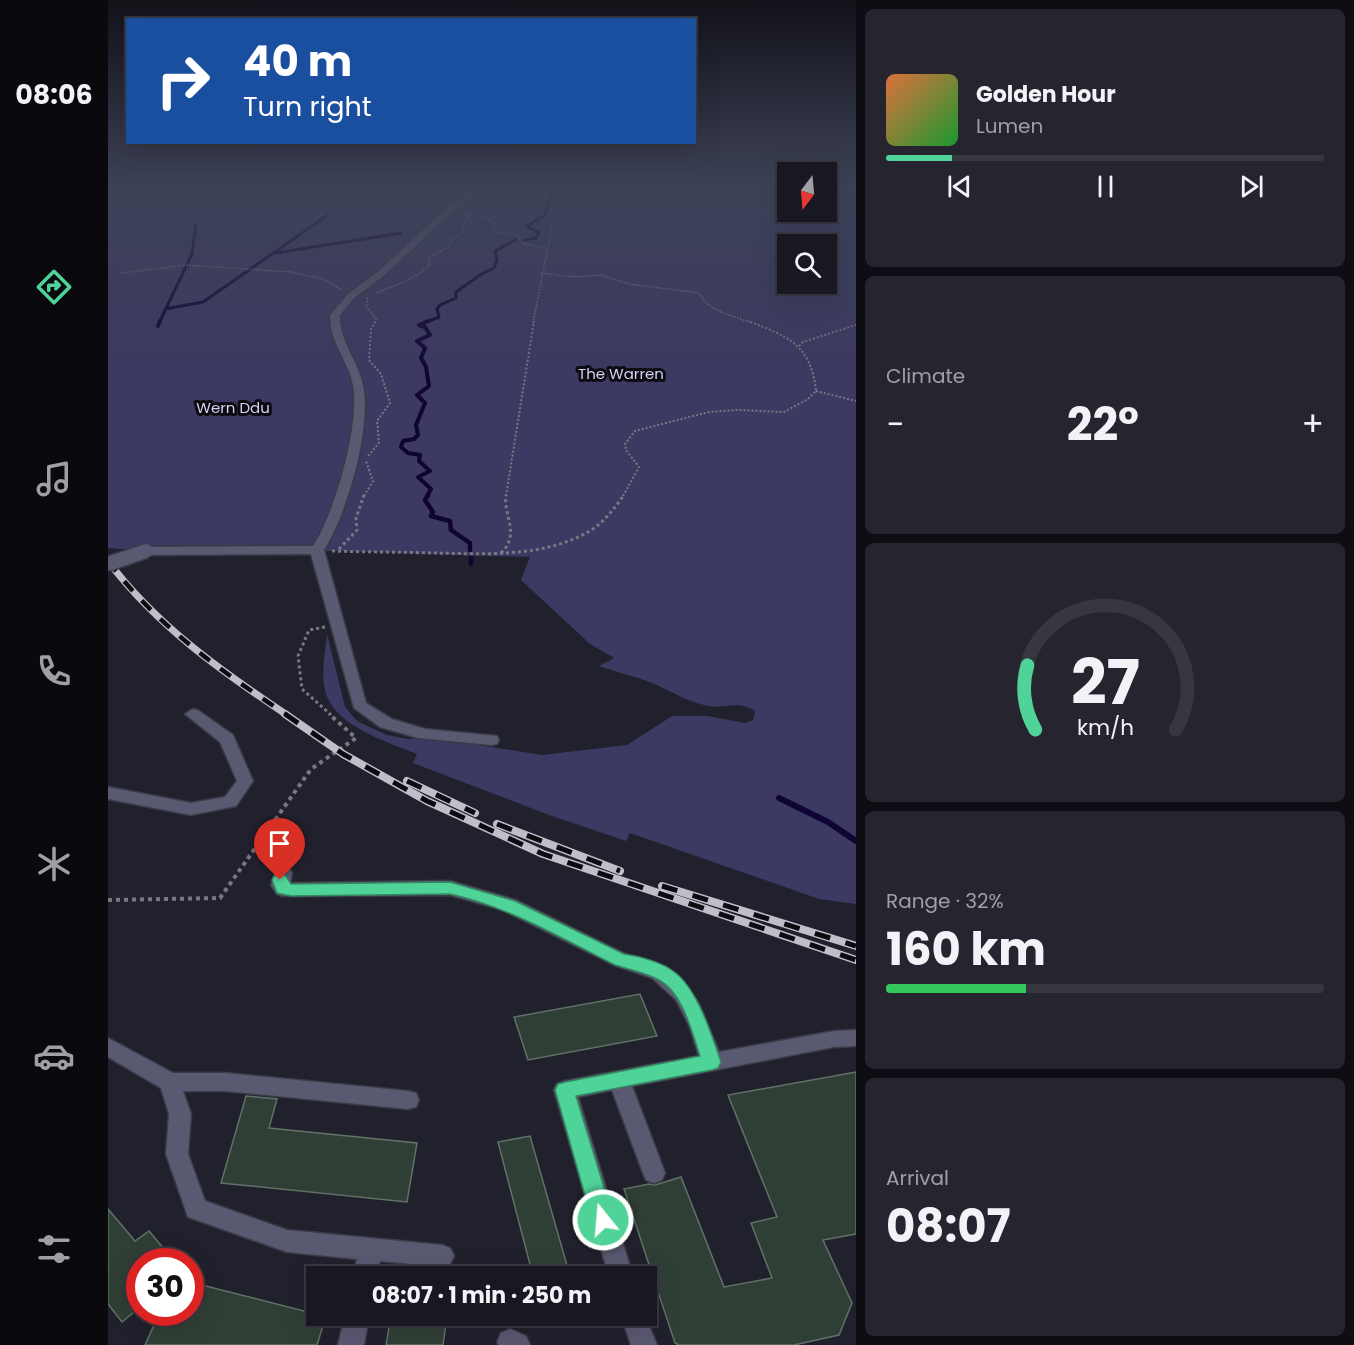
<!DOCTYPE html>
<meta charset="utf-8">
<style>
:root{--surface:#191822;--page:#26252f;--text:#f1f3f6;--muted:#9fa0a5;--line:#373740;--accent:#50d398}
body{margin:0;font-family:Poppins,sans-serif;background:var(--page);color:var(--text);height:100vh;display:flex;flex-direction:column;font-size:22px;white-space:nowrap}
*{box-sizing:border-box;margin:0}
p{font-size:20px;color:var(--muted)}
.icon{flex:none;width:33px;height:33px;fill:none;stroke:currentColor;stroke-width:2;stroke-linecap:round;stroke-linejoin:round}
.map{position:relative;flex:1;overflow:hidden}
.sheet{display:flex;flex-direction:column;gap:9px;padding:9px;background:#0e0d13;width:498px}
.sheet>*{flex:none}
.top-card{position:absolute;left:18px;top:18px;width:570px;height:126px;border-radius:0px;box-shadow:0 6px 24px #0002,0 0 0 2px var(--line);background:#1a4fa0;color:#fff;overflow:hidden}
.needle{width:39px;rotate:196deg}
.controls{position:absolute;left:669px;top:162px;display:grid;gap:12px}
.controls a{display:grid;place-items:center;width:60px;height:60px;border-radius:0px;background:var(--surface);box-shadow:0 6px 24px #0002,0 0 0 2px var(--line);font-size:30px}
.speed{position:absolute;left:18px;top:1248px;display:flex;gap:12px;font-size:30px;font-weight:700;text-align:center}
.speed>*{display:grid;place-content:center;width:78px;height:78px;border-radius:50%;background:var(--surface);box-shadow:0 6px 24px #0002,0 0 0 2px var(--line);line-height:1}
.speed .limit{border:9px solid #d22;background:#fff;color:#111}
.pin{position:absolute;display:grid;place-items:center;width:51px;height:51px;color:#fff;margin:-62px -26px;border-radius:50% 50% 50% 0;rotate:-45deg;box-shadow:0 0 6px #0007}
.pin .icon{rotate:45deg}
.me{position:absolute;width:66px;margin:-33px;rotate:343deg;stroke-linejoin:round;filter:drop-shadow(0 0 4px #0008)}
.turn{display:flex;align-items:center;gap:21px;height:126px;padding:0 18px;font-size:27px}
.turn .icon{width:78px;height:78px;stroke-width:2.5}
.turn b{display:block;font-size:42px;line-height:51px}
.big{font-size:45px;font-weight:700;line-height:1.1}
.sheet .card{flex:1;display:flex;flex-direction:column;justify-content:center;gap:9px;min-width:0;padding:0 21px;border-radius:9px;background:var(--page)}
.sheet .dial{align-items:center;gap:0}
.dial svg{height:156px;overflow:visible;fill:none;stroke:var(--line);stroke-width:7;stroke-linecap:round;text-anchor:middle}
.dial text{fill:var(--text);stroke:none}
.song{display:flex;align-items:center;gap:18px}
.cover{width:72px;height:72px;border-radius:9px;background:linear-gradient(135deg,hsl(20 70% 55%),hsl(130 70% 35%))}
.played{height:6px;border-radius:3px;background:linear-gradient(90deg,var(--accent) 15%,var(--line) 15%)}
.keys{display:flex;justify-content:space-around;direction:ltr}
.heat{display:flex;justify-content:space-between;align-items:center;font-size:33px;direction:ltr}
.charge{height:9px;border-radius:4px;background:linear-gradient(90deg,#34c759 32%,var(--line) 0)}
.trip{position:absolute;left:198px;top:1266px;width:351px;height:60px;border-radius:0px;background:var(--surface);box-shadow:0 6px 24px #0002,0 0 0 2px var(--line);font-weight:700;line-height:60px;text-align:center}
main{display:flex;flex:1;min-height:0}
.tabs{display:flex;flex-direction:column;width:108px;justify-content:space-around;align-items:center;background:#0a0a0e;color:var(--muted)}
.tabs .icon{width:42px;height:42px}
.tabs .on{color:var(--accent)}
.tabs b{font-size:27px;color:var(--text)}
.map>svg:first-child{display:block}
</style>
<main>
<nav class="tabs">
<b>08:06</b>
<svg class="icon on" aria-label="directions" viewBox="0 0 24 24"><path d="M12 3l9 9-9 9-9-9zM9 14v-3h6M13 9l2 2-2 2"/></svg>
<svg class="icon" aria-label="music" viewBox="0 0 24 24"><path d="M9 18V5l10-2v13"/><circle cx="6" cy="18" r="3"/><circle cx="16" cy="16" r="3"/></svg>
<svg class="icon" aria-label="phone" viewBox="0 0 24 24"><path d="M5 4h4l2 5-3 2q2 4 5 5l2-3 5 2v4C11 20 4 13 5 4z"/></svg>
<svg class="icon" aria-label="climate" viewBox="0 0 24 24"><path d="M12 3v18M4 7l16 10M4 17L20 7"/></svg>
<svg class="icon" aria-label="car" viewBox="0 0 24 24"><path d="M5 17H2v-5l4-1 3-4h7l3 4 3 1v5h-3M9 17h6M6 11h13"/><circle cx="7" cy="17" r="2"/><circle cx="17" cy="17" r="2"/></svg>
<svg class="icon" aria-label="filters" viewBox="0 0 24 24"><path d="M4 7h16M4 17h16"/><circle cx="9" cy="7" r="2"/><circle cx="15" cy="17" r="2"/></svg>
</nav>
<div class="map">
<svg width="748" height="1345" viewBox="0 0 748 1345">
<rect width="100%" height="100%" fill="#21202d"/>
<path fill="#3c3962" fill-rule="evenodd" d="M0,186H679L680,212H718L719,186H748V904L711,899L522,833L518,841L441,815L305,763L309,754C280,742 225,726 217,690C213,673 217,652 219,634L237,707L249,721L279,735L300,739H333L434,755L519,745L564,716H600L636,723L645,720L647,711C630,700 618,709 601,706C582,703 566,693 549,685C531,677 510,673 491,666L506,658L482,644L413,580L422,557L230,551H38L0,548ZM680,244H718V284H680Z"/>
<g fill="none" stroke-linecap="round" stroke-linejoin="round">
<path stroke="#100434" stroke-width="3" d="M416,240L428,238L431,233L419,226L437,215L443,192L454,186
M168,253L293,233
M57,309L95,302L220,215
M51,323L84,254L88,225
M316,323L331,317L329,309L332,305L348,298V292L372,275L386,268L389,260L387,251L407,240"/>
<path stroke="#100434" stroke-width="4" d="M50,326L52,321
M319,496L323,489L310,477L322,471L311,461L312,455L300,453L293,447L295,441L306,439L310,435L308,425L317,403L309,395L321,386L318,367L313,358L317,348L309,341L322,335L317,327L311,325L320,321"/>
<path stroke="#100434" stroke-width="4.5" d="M320,495L317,500L325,512L323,516L342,521L343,530L362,543V550
M363,558V564"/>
<path stroke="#100434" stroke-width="6" d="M671,798L720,822L748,841"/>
</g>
<path fill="#303f36" stroke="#617168" stroke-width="1.5" d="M532,994L549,1036L420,1060L406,1017Z
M748,1072V1234L715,1240L744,1303L731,1335L686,1345H571L567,1343L516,1189L541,1184L547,1185L573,1177L616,1287L664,1278L643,1223L669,1217L620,1095Z
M138,1096L169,1099L161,1128L309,1143L299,1202L113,1183Z
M422,1136L462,1276H425L390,1142Z
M0,1209L27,1241L41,1231L67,1262H32V1307L14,1322L0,1304Z
M82,1282L208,1314V1316H218L209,1345H37L52,1312H82Z
M283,1316H339L335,1345H278Z"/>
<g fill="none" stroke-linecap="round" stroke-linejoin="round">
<g stroke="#3b3a47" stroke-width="3">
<path id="minor" d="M374,186H383L344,212L277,275L246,298L232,315C231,342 250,360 255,385C264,428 239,514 216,550L258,703L284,719L317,729L389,736L391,740L389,744L383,745L310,738L272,727L246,708L203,554L38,555L31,551L38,547L205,546C227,512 252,425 245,385C240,360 221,342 222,315L240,294L271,271L338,208Z
M85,709L91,711L125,735L145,781L128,806L83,815L0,799V787L83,803L117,797L129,781L112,742L77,714Z
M175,866L181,868L184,873L182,883L342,881L408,900L517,954L558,967L571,977L591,1004L611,1052L726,1031L748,1030V1046L726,1047L524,1086L557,1173L554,1180L546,1183L538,1180L535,1173L504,1090L470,1097L525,1276H501L446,1090L449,1084L457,1081L591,1056L581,1025L568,1000L544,978L506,965L395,910L342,895L175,896L169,894L163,885L169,868Z
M0,1038L65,1073H117L300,1091L308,1093L311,1100L308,1107L300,1109L117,1091H75L83,1114L80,1154L97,1201L179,1230L334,1245L342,1248L346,1256L342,1264L334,1267L272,1261L269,1276H245L249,1259L179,1252L80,1217L58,1154L61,1114L53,1088L0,1057Z
M237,1316H261L256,1345H230Z
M513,1316H537L549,1345H523Z
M402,1329L418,1336L422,1345H391L389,1342L393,1333Z"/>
</g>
<path stroke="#787782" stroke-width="1.5" stroke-dasharray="1.5 1.5" stroke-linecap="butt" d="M273,186L328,205
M738,186L748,188
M718,197L744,187
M487,198L579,194L602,210L620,214L651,213L680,207
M357,214L375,217L388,224L385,228L387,232L409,235L416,244L439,248
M13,273L77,265L183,272L215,279L234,290
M433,273L468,277L493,275L521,284L591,293C601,312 625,316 644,323
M269,293C288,284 308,280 322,264L320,258L343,245V239L351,236L356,230L355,225L361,217L355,215
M260,298L258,306L268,319L267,323
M425,323L445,221C467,195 504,191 536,186"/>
<path stroke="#787782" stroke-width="2" stroke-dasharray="2 2" stroke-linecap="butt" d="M691,346L695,342L748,325
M708,391L748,401
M260,456L271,443L269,421L282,403L273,374L261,360L263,329L268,321
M256,496L265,481L258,461
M398,496L426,321
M515,496L531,467L518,450L517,444L527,431L601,412L629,410L676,412L700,399L708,391C703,344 679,336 640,321"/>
<path stroke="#787782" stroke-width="3" stroke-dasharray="3 3" stroke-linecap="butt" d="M231,549L249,530L248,518L256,495
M224,551C258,552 291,552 325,553C377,554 435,558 482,531C496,522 506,509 516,495
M393,553C413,534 395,516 398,495
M217,627L201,630L190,656L194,689L223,715"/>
<path stroke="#787782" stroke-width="4" stroke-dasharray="4 4" stroke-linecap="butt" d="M0,900L112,898L203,769L248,738L221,714"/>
<use href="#minor" fill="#5a5972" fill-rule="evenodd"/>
<g stroke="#bfbfc9" stroke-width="7">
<path id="rail-far1" d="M0,561C48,625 113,671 179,715"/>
</g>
<g stroke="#bfbfc9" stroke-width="8">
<path id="rail" d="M177,714L235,754L319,801L435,854L748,960
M299,781L367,813
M389,824L512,871
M554,886L748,946"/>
</g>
<use href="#rail-far1" stroke="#0b0b10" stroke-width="4.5" stroke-dasharray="13" stroke-linecap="butt"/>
<use href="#rail" stroke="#0b0b10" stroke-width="5" stroke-dasharray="16" stroke-linecap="butt"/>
<g stroke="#3b3a47" stroke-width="17" stroke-linecap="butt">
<path id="minor-bridge" d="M0,564L38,551"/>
</g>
<use href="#minor-bridge" stroke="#5a5972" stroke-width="14"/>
</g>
<linearGradient id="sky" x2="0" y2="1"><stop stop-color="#121219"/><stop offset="0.5" stop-color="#3d4257"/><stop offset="1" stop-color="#3d4257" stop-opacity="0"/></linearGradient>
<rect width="748" height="374" fill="url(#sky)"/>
<path fill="#50d398" stroke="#348963" stroke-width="1.5" d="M172,874L178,876L183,884L342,882L407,901L516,954C531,956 553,962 565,971C589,987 604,1036 613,1062L610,1068L604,1070L468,1096L506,1220L502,1227L495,1230L488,1227L484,1220L447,1090L450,1084L457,1082L592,1056C584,1032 575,993 551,980C537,972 522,970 507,965C453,938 401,907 342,894L183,896L169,893L164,880L166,876Z"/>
<g text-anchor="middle" stroke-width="6" stroke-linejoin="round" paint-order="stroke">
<g font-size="15" fill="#d3d2f5" stroke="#0b0b10">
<text x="513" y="379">The Warren</text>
<text x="125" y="413">Wern Ddu</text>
</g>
</g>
</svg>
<div class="controls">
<a><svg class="needle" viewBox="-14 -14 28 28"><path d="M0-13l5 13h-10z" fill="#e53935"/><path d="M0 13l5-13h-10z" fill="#9fa0a5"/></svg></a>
<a><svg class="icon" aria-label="search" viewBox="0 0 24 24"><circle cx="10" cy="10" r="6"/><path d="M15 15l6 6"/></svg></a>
</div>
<div class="speed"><div class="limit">30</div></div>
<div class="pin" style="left:172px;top:880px;background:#d93025"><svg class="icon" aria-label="arrive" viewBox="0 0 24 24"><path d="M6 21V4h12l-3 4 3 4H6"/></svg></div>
<svg class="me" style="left:495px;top:1220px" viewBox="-20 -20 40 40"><circle r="17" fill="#50d398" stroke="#fff" stroke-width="3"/><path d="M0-11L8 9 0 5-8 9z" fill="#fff"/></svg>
<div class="trip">08:07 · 1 min · 250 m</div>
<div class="top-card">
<div class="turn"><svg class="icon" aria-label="right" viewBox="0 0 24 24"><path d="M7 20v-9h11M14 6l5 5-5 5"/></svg><div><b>40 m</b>Turn right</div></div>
</div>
</div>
<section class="sheet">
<div class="card">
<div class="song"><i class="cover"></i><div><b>Golden Hour</b><p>Lumen</p></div></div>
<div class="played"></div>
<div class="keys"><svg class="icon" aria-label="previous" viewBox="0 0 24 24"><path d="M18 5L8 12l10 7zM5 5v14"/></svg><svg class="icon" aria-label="pause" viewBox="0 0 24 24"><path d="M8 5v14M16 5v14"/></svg><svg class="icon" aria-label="next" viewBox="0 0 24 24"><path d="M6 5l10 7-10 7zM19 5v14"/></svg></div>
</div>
<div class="card"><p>Climate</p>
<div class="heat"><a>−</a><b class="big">22°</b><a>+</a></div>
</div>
<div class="card dial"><svg viewBox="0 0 100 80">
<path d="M14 69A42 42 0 1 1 86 69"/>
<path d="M14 69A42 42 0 0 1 10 36" stroke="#50d398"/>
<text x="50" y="56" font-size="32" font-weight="700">27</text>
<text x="50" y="72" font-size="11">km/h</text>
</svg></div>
<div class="card"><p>Range · 32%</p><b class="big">160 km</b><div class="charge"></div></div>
<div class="card"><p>Arrival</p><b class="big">08:07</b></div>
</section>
</main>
